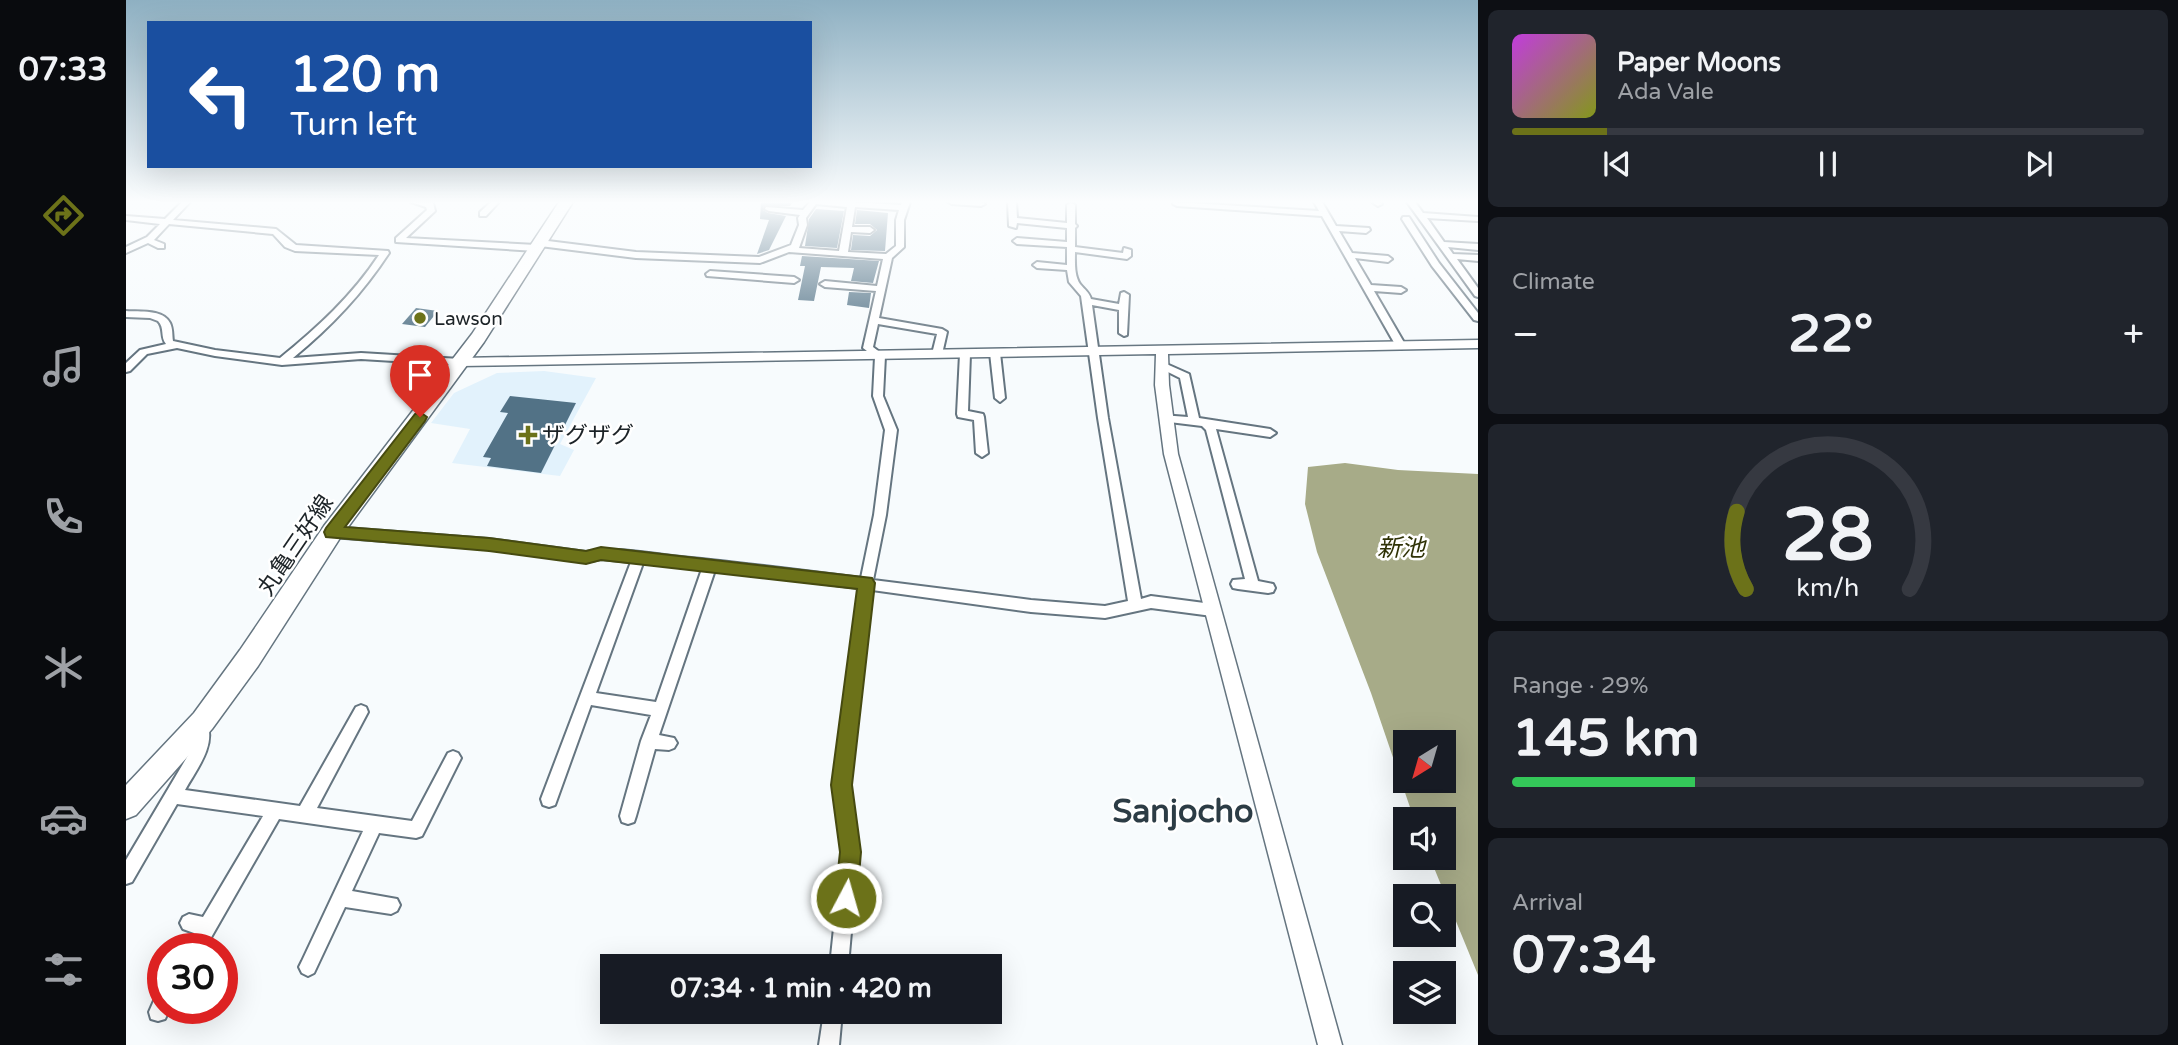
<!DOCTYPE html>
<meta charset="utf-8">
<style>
:root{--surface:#171b24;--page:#20242c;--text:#f1f3f6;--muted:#9ea1a6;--line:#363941;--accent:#6c7219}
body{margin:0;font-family:"Varela Round","Noto Sans JP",sans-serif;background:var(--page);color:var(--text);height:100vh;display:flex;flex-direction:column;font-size:26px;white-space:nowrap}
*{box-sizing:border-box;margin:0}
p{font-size:23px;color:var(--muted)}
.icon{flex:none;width:38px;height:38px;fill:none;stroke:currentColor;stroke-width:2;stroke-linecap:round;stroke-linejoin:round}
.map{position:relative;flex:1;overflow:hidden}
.drawer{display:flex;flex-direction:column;gap:10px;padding:10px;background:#0d0f14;width:700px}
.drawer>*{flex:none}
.hud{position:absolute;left:21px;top:21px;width:665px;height:147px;border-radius:0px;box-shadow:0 7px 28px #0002;background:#1a4fa0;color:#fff;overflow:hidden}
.needle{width:46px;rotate:217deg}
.buttons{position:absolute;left:1267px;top:730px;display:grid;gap:14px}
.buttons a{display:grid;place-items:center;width:63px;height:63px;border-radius:0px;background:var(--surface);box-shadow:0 7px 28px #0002;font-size:35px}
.speed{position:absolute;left:21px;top:933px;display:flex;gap:14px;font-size:35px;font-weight:700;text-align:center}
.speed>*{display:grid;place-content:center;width:91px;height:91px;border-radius:50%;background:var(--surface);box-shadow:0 7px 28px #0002;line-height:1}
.speed .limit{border:10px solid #d22;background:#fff;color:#111}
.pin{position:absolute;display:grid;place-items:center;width:60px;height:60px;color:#fff;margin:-72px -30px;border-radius:50% 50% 50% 0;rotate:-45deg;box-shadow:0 0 7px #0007}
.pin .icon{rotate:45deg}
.me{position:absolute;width:77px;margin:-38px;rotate:6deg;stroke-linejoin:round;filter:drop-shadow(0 0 5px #0008)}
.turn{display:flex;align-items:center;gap:24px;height:147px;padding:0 28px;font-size:32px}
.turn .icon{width:91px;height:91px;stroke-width:2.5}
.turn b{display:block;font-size:49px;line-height:60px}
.big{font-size:52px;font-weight:800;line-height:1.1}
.drawer .card{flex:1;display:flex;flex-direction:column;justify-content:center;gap:10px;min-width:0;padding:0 24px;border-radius:10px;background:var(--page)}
.drawer .dial{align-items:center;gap:0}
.dial svg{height:182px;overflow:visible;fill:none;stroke:var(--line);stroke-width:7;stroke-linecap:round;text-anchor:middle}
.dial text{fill:var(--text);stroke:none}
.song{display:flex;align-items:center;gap:21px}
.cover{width:84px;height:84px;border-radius:10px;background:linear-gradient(135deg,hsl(290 70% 55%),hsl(70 70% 35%))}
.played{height:7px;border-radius:4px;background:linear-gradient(90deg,var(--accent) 15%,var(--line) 15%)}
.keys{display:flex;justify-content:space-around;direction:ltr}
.heat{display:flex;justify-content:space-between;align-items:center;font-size:38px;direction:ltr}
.charge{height:10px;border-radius:5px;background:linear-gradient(90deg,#34c759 29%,var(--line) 0)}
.trip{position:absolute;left:474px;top:954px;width:402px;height:70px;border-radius:0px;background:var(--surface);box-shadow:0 7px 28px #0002;font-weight:800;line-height:70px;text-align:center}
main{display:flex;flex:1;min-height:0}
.dock{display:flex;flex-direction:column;width:126px;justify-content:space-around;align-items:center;background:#090b0e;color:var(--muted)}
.dock .icon{width:49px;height:49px}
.dock .on{color:var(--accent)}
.dock b{font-size:32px;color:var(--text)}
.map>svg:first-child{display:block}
</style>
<main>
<nav class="dock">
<b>07:33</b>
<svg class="icon on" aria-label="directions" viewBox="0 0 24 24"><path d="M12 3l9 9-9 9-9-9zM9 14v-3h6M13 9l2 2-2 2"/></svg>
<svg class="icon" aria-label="music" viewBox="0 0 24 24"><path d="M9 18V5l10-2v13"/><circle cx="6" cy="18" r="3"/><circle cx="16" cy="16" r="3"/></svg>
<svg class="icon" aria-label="phone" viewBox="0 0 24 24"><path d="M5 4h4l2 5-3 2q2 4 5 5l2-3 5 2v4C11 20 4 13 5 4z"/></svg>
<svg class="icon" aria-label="climate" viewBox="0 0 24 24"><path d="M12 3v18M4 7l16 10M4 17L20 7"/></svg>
<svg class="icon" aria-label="car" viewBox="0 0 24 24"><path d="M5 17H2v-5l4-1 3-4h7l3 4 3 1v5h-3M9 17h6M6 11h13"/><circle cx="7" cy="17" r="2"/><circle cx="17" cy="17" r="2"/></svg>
<svg class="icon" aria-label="filters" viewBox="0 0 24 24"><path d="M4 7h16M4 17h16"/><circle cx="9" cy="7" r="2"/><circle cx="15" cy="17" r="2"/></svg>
</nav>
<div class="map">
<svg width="1352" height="1045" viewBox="0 0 1352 1045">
<rect width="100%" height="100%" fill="#f7fbfd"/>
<path fill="#e2f2fc" d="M418,371L470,378L434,444L448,450L434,476L326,463L344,429L305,423L328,393L371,373Z"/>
<path fill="#a7ab88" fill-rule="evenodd" d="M1219,463L1272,470L1352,474V975L1304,858H1318V819H1288L1245,693L1191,552L1179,504L1182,467ZM1279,742H1318V780H1279Z"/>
<path fill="#527286" d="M635,202H667L664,206H638L637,210L642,213L660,216L643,250L631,254L643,220L634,219Z
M690,209L718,211L711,248L679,246L683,219Z
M731,210L762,213L759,251L725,250L727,235L744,236L751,230L744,224H729Z
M676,256L753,261L747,283L725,281L728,268L695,267L688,301L672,300L679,266H674Z
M723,292L745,293L743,308L721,305Z
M290,308L312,311L299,327L276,324Z
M384,396L450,403L415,473L361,466L365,458L357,457L382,413L374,412Z"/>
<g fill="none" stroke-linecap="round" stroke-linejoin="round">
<g stroke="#657580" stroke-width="4">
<path id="minor" d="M56,202H64L47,220L150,229L170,245L262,251L263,253C237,293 205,327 167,358L235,353L334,359L339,362L334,365L235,359L156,365L89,356L51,348L21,354L4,371L0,372V363L14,350L40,344C34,337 39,328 32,321L24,318L0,317V311C14,312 37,309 44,323C47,329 46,335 47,341L89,350L154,358C191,328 226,296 253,255L169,251L159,247L147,234L43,224L28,240L38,244V248H32L22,243L0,253V247L21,237L34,224L0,220V216L39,219Z
M285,202L307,203L309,211L280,238L410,245L414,248L410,251L270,242V238L301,210L300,207Z
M365,202H373L360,216H354V212Z
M684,202H726L775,205L776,202H784L778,220V247L766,258L753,318L816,329L821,332L816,354L811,357L806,354L811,334L752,324L747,347L759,356L757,396L771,430L760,515L747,580L905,600L979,606L1002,601L972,418L955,296L943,282L941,270L911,268L907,265L911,262L941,265V247L891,244L887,241L891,238L941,242V228L891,223L890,228L883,226L882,202H890L891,218L941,223V205L945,203L949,205V224L951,226L949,228V247L997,253L998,248L1005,250V256L1001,259L949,252C949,262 948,275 954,284C959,290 963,292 965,299L993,304L995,293L998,292L1003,295L1001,335L998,336L993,333V310L966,305L982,418L1015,599L1025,596L1086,604L1091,606L1093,610L1091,614L1086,616L1025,608L979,618L905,612L746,590L724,784L732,852L722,966H704L716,852L708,784L733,588L589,570L533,735L548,738L551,743L548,748L543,750L529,749L510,816L508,822L502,824L496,822L494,816L515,741L525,715L465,705L429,805L423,807L417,805L415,799L505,562L475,559L460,562L363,549L206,537L202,535L200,532L202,529L206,527L363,539L460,552C488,546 518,553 546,556C609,562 672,570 735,578L748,515L759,430L747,396L749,357L737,348L750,291L699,287L694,284L699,281L751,286L757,259L663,252L634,263L510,258L414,246L410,243L414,240L510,252L633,257L665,245L673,225L672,218L674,215L643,211L639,209L640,207L677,210ZM690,204L721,207L713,251L673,248L681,225L680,218ZM729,207L773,210L770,220V246L760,254L722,252L725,232L744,233L748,230L744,227H726ZM517,563L576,569L530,702L470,693Z
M822,202H855L859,204L855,206L826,204Z
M1048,202L1193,211L1188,202H1196L1210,226L1243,228L1244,230L1240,233L1213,231L1226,253L1262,256L1266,259L1262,262L1229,258L1245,285L1275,287L1280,290L1275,293L1248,291L1280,346L1275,349L1270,346L1196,216L1051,206L1047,204Z
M1246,202H1254L1256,204L1252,206Z
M1281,202H1289L1297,213L1352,217V221L1301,218L1318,242L1352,244V250L1322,247L1327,254L1352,255V261L1331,259L1352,288V297L1349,296Z
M1277,217H1283L1313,263L1352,313V321L1348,320L1306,266L1276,219Z
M584,271L668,277L673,280L668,283L581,276L580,274Z
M869,350L874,353L879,398L874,402L869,398L864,353Z
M839,351L844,354L842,411L857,414L858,417L862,453L856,457L850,453L848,420L832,417L831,414L834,354Z
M1036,362L1063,374L1073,418L1144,429L1150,433L1144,437L1090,429L1132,581L1147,584L1149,588L1147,592L1142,593L1112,589L1107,588L1105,584L1107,580L1119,579L1080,430L1076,426L1035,421L1034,418L1035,415L1062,417L1054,378L1032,367V363Z
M235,705L240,707L242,712L191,808L286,821L322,753L327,751L332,753L335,758L296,836L290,838L253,833L226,891L271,899L274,905L271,911L265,914L219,907L188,973L182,976L176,973L173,967L176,961L237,831L153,819L79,948H60L68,933L57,929L54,923L57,917L63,914L77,917L137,816L51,804L6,882L0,884V860L67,747L71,723L76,721L81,723C90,746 70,770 59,790L174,806L230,707Z
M37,994V1008H44L39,1019L32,1021L25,1019L23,1012L30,996Z
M698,1012H716L713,1045H693Z"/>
</g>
<g stroke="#657580" stroke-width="3">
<path id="tertiary" d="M1352,340V348L1042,354L1043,385L1052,454L1216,1045H1192L1038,454L1029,385L1030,354L334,366L327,362L334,358Z"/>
</g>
<g stroke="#657580" stroke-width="3">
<path id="primary" d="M433,202H447L358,342L214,538L132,666L86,729L10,815L0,819V785L68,713L114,650L198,526L346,334Z"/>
</g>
<use href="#minor" fill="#fff" fill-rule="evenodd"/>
<use href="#tertiary" fill="#fff" fill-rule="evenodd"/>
<use href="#primary" fill="#fff" fill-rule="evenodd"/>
</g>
<linearGradient id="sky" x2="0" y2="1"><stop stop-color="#8eb0c2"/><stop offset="0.58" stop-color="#fbfdfe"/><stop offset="1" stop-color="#fbfdfe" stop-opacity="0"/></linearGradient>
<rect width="1352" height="348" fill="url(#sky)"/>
<path fill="#6c7219" stroke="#464a10" stroke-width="2" d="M294,412L301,417L299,421L219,527L363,538L460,551L475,547L746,578L749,583L726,785L735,852L731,898L728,905L720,909L712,905L709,898L714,852L705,785L731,589L475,560L460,564L363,551L200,537L198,532L200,528L289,414Z"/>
<g fill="#6c7219" stroke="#fff" stroke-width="2.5">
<circle cx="294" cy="318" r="7"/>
<path d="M398.5 424.5h7v7h7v7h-7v7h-7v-7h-7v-7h7z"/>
</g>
<g text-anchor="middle" stroke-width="5" stroke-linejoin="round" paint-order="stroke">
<g font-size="19" fill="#1c2327" stroke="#fff" text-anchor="start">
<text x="308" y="325">Lawson</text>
</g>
<g font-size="23" fill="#1c2327" stroke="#fff" text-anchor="start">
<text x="416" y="443">ザグザグ</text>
</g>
<g font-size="23" fill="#1c2327" stroke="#fff">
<text transform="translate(169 545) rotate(-56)" y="8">丸亀三好線</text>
</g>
<g font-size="24" font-style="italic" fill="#2f3206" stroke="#fff">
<text x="1275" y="556">新池</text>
</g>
<g font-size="32" font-weight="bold" fill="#2c3c45" stroke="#fff">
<text x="1057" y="822">Sanjocho</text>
</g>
</g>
</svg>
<div class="buttons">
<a><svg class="needle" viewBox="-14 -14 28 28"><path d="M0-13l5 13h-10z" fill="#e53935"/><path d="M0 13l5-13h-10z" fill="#9ea1a6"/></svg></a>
<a><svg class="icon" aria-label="sound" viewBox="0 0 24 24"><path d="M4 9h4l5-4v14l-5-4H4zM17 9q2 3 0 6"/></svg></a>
<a><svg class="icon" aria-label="search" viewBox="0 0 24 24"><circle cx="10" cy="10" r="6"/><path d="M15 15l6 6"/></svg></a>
<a><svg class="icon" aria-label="layers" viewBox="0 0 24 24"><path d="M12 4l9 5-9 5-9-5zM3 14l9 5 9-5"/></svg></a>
</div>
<div class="speed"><div class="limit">30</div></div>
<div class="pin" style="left:294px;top:417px;background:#d93025"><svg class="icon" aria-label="arrive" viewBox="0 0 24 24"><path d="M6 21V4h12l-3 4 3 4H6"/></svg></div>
<svg class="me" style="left:720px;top:898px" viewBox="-20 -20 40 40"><circle r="17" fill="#6c7219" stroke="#fff" stroke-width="3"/><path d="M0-11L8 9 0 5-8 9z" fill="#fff"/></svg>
<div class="trip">07:34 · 1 min · 420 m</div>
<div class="hud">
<div class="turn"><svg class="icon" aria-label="left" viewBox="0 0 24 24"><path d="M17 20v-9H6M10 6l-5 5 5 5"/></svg><div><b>120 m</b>Turn left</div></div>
</div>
</div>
<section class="drawer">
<div class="card">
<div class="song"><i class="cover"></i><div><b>Paper Moons</b><p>Ada Vale</p></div></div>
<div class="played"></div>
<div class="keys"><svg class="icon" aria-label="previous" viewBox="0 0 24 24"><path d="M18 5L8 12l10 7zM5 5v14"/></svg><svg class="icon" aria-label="pause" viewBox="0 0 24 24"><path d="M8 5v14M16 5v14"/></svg><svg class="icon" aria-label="next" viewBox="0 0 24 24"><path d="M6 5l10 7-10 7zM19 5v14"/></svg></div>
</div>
<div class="card"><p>Climate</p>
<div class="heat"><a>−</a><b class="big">22°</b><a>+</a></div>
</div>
<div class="card dial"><svg viewBox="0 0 100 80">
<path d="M14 69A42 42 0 1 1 86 69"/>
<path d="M14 69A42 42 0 0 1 10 35" stroke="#6c7219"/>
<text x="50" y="56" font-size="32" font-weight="700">28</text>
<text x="50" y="72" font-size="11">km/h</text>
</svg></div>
<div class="card"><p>Range · 29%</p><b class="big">145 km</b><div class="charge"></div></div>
<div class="card"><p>Arrival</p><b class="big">07:34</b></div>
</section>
</main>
